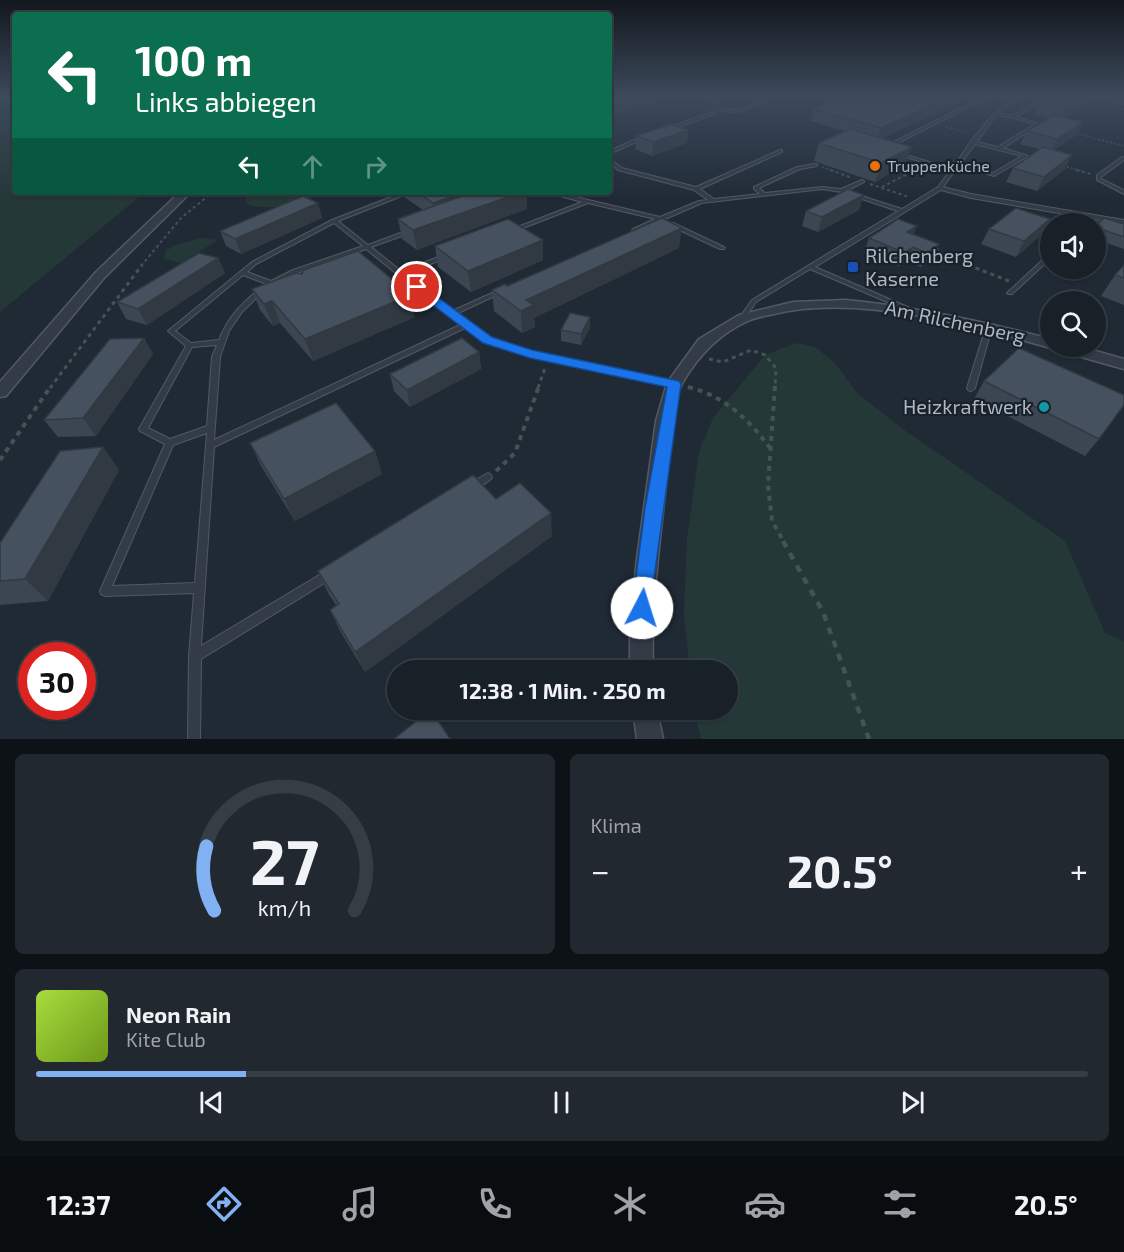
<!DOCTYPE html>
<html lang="de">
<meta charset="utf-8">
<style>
:root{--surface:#182028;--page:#212830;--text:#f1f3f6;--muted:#9fa3a8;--line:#363e45;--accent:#82b1f3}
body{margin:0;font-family:"Exo 2",sans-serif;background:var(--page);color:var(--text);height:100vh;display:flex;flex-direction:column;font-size:22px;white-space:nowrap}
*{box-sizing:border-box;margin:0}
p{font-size:20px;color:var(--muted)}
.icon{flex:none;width:33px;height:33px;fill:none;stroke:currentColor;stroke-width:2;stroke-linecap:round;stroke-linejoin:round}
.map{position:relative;height:739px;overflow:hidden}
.drawer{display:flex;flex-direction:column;gap:15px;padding:15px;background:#0d1216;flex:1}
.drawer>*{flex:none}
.hud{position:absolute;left:12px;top:12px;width:600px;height:183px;border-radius:6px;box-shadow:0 2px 4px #0004,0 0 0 2px var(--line);background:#0b6e4f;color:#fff;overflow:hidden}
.buttons{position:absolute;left:1040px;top:213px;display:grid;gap:12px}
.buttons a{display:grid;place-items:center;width:66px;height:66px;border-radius:50%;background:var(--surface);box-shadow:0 2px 4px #0004,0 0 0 2px var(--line);font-size:30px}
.speed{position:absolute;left:18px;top:642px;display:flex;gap:12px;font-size:30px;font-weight:700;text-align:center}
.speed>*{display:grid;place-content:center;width:78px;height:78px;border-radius:50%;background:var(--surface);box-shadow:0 2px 4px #0004,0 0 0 2px var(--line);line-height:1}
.speed .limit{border:9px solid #d22;background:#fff;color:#111}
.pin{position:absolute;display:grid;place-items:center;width:51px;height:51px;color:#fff;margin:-26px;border:3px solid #fff;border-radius:50%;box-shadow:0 2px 6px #0007}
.me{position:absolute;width:66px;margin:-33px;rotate:5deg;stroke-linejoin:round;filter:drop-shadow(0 0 4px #0008)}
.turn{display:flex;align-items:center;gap:21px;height:126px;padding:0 24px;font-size:27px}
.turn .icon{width:78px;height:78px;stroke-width:2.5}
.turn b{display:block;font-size:42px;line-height:51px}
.lanes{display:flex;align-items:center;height:57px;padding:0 24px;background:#0003;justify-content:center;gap:30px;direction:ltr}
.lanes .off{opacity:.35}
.big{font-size:45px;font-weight:700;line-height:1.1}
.drawer .widget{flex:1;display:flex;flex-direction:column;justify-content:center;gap:9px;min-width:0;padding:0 21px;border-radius:9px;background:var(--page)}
.drawer .dial{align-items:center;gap:0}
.dial svg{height:156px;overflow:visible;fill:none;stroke:var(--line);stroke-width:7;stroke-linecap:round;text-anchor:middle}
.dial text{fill:var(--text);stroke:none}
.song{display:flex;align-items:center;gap:18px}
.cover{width:72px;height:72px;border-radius:9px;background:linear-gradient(135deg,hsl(80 70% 55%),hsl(80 70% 35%))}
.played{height:6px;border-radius:3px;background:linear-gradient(90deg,var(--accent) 20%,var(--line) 20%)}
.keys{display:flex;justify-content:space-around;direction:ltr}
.heat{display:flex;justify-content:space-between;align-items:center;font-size:33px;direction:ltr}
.drawer .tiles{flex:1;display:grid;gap:15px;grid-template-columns:1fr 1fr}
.widget:last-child{grid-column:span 2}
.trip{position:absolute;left:387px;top:660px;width:351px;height:60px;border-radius:30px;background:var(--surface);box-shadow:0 2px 4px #0004,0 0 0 2px var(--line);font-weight:700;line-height:60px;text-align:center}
.tabs{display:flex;height:96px;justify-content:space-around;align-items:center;background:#0a0d10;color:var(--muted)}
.tabs .icon{width:42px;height:42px}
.tabs .active{color:var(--accent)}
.tabs b{font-size:27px;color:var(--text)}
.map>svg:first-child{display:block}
</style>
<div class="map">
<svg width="1124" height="739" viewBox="0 0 1124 739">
<rect width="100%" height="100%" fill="#202a35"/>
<path fill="#253838" d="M0,96H15V192H145L0,312Z
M250,192H320C306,206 265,211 247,204L245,196Z
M201,238L218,240L181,263L164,259L166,251L173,246Z
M796,343L815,347L834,362L858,394L903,429L1065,541L1105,633L1124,642V739H701L694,710H728V670H690L684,614L687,538L699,452L713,418L765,355Z"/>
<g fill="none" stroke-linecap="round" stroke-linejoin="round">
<g stroke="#515964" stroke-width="2">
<path id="service" d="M706,96C714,96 719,101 721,108L720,109L739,110L762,101L747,96H753L768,101L739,112L718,111L714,114L670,130H668V128L712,112L717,108L715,103Z
M985,96H990L890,147L886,146Z
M999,96L1016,98L1018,96H1023L998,113L1012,116L1047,96H1052L1016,117L1040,124L1003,148L1028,156L994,176L959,165L943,187L971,194L1124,220V224L971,198L941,190L815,267L910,308L911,309L910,310H906L810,269L756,302L743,321L741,322L738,320L752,300L898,211L841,192L822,189L702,203L635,232L632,230L633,229L655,219L588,203L515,231L513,232L510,230L582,202L546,192H555L660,217L699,201L708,200L694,190L618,170L609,161V158L622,168L696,187L780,150H782V152L700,189L714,199L760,194L754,189V187L797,167L815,164H817V166L800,169L759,188L765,193L822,187L841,189L862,180L864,181V182L846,191L902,209L938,187L950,171L897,154V152L952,169L955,164L954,163V162H957L971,141L994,113L1013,100ZM996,115L1013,118L1035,124L998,147L977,142ZM975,144L1022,156L993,173L961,163Z
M1092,96H1099L1124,102V104Z
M641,137L645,138L609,154V151Z
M1122,157H1124V160L1101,177V179L1124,190V194L1097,180V175Z
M404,192H412L338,221L368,245L406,231H410V233L371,247L401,271L444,255H448V257L405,274L452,311L499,290H503L504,291L503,292L456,314L491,338L531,352L674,381L678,384L674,387L527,356L485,342L465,328L214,447L201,646L326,571L330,569L334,571L335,574L334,577L201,659L200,739H188L189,656L194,593L105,596L101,594L100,591L165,444L140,431L139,429L186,346L168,331L252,262L332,220ZM334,223L363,246L293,270L271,281L247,272L256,264ZM366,249L460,325L214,440L220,357L229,331L242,312L258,296L276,283L297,273ZM243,275L267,284C246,298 228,316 219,340L191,343L175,331ZM217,345L212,357L207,426L170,439L148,428L192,347ZM207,433L195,583L112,586L173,445Z
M673,223L724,247L725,248L724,249H720L671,226V224Z
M1050,254V259L1012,294H1008L1007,293L1008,292L1048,255Z
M989,325L992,327L975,388L971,391L968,390L967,388L986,327Z
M488,473L491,475L492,477L491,479C485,483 477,491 470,489L468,486L470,483Z"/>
</g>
<g stroke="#515964" stroke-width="3">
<path id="minor" d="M180,192H191L104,278L6,396L0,397V382L96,272Z
M846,300C916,307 982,321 1050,339V346H1078L1124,359V369C1024,342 877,289 774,314C766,316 756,317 748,321C719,334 699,355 683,382C668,408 670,447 667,476C660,541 651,604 653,670H630V625L637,558L656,421L667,383L699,339L739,315L793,302Z
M633,710H657L663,739H637Z"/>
</g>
<path stroke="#415456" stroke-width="1.5" stroke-dasharray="2 2" stroke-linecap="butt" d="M946,127L969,133
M1075,133L1124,146
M1063,166L1082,171
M822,167L834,171
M912,171L916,169"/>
<path stroke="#415456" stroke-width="2" stroke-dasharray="3 3" stroke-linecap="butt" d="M830,170L850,177
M1076,170L1091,174
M870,184L909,197
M882,187L915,170
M936,248L946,256L972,266
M141,266L181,218L213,192"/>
<path stroke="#415456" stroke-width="3" stroke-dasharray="4 4" stroke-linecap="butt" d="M968,265L1009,281
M709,359L723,362L751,350L765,355L776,368L775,388
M688,387L690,388
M50,388L142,265
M538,388L545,368"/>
<path stroke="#415456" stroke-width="4" stroke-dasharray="5 5" stroke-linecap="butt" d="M775,386L768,485L772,521L784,542
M688,387C725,396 748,419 771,449
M0,460L51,386
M496,471L515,453L539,386"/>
<path stroke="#415456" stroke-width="4.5" stroke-dasharray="7 7" stroke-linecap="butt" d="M783,541L823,612L869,739"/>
<use href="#service" fill="#333b46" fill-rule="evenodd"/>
<use href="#minor" fill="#333b46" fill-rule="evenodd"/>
</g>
<path fill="#3c4652" d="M847,96H960L957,103L883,138L905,164L875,182L814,161L819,143L844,131L811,121L814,109Z
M1050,96H1091L1085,106L1065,118L1077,135L1054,150L1065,169L1037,191L1006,182L1013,168L1040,149L1020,144L1027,131L1049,118L1033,114L1039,102Z
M688,130L687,143L652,156L635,149L636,136Z
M403,192H527V209L417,250L402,239L398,219L423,210L404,197Z
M318,203L322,218L241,254L226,246L220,231Z
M859,210L818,232L802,226L806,211Z
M1050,219L1042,234L1016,257L981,244L989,229Z
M1124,224V249L1095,239V226Z
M917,226L913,234L939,244L933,258L921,267L907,261L899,266L864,252L869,238Z
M435,246L543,260L471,292L438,267Z
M679,248L534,318L535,327L522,333L494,311L492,290Z
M218,258L225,273L147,325L126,319L117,302Z
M1124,265V305L1101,296L1115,275Z
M252,289L415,317L313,361L280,323L273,326L260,310Z
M590,328L581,345L561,341V330Z
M144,338L153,354L96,436L58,437L44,420Z
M479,352L481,369L410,407L394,391L390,374Z
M984,381L1099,439L1085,456L974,399Z
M250,443L375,451L382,474L295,521L261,466Z
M103,447L119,470L48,601L0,605V543Z
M496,499L552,536L365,672L340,631L330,610L336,605L328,593L318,571Z"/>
<path fill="#313942" d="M641,96H654L653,104L609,117V105Z
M951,96H960L957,103L877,141L881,128Z
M1089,96H1091L1085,106L1060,121L1066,108Z
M1084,122L1077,135L1051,152L1057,139Z
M688,130L687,143L652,156L653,142Z
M912,147L905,164L875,182L881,163Z
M1072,155L1065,169L1037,191L1044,177Z
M465,192H481L435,218L433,203Z
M522,192H527V209L417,250L413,230Z
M864,195L859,210L818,232L822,217Z
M318,203L322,218L241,254L235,239Z
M1050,219L1042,234L1016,257L1024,241Z
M917,226L911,240L907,232Z
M682,228L679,248L534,318L535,327L522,333L521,311L526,300Z
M543,240V260L471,292L468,271Z
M939,244L933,258L921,267L927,253Z
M913,247L907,261L899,266L905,253Z
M218,258L225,273L147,325L138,309Z
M411,295L415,317L313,361L305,339Z
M272,301L280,323L273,326L264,304Z
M590,317V328L581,345V334Z
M144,338L153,354L96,436L83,418Z
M479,352L481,369L410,407L407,390Z
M103,447L119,470L48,601L25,579Z
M375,451L382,474L295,521L284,499Z
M551,513L552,536L365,672L355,652Z"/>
<path fill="#46515f" stroke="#313942" stroke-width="1.5" d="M609,96H641L609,105Z
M847,96H951L881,128L814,109Z
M1050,96H1089L1066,108L1039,102Z
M1054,115L1084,122L1057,139L1027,131Z
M671,124L688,130L653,142L636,136Z
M850,129L912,147L881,163L819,143Z
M1043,147L1072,155L1044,177L1013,168Z
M848,189L864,195L822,217L806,211Z
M416,192H465L433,203Z
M473,192H522L413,230L398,219Z
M303,196L318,203L235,239L220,231Z
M1016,208L1050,219L1024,241L989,229Z
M662,218L682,228L526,300L534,305L521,311L492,290L505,284L507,286Z
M1104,218L1124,224V237L1095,227Z
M508,219L543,240L468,271L435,246Z
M898,219L917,226L907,232L939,244L927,253L913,247L905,253L869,238Z
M358,251L411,295L305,339L272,301L264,304L252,289L296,273L302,274L304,270Z
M199,253L218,258L138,309L117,302Z
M1124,265V278L1115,275Z
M570,313L590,317L581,334L561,330Z
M144,338L83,418L44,420L110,339Z
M462,338L479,352L407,390L390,374Z
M1019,348L1124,395V405L1099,439L984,381Z
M336,403L375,451L284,499L250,443Z
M103,447L25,579L0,581V543L60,451Z
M473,475L496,499L520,483L551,513L355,652L330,610L339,604L318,571Z
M430,710H431L450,739H394Z"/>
<linearGradient id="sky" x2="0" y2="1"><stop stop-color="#12171d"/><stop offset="0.48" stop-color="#3c4a5c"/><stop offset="1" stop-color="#3c4a5c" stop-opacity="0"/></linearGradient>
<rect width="1124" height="200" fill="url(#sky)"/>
<path fill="#1a73e8" stroke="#114b97" stroke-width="1.5" d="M413,285H421L492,337L532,350L679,381L681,384L649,614L642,617L635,614L632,608L645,508L667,387L530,358L483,343L413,290Z"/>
<circle fill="#e8710a" stroke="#19212a" stroke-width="2" cx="875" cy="166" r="6"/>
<rect fill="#1a4fb4" stroke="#19212a" stroke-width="2" x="847" y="261" width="12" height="12" rx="3"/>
<circle fill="#0f9aa8" stroke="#19212a" stroke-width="2" cx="1044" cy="407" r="6"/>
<g text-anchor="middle" stroke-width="4.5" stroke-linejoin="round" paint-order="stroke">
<g font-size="16" fill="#adb6c3" stroke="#19212a" text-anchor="start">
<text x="887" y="172">Truppenküche</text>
</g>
<g font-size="20" fill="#adb6c3" stroke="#19212a" text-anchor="start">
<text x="865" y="263">Rilchenberg<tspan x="865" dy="23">Kaserne</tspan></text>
<text x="1032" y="414" text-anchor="end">Heizkraftwerk</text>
</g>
<g font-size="20" fill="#adb6c3" stroke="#19212a">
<text transform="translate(955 322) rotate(12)" y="7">Am Rilchenberg</text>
</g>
</g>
</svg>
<div class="buttons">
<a><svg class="icon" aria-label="sound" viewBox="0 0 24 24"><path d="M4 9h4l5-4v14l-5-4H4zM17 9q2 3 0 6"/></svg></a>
<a><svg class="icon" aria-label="search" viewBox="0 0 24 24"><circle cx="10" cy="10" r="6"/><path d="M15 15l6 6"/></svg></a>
</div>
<div class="speed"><div class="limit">30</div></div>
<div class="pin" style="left:417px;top:287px;background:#d93025"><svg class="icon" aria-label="arrive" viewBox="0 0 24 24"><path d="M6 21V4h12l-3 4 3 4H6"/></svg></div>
<svg class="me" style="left:642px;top:608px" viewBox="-20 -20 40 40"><circle r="19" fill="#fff"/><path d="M0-13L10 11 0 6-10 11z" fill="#1a73e8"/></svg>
<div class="trip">12:38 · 1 Min. · 250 m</div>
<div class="hud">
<div class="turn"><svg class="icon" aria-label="left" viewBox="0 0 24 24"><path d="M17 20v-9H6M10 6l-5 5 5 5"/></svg><div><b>100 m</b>Links abbiegen</div></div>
<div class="lanes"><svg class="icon" aria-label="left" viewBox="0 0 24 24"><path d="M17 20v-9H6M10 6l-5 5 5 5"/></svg><svg class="icon off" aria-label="ahead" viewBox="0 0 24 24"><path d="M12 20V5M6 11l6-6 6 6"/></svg><svg class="icon off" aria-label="right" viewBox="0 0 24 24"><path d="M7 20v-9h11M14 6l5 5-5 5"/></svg></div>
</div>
</div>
<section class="drawer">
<div class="tiles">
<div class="widget dial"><svg viewBox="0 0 100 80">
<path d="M14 69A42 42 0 1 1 86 69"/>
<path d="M14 69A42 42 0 0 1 10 36" stroke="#82b1f3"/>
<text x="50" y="56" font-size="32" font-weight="700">27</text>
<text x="50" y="72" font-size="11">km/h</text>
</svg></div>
<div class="widget"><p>Klima</p>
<div class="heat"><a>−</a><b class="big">20.5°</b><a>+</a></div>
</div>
<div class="widget">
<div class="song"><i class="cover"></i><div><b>Neon Rain</b><p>Kite Club</p></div></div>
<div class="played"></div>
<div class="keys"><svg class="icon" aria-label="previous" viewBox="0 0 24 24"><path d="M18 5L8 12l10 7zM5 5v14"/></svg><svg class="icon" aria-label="pause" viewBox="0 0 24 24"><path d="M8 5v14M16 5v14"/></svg><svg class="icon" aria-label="next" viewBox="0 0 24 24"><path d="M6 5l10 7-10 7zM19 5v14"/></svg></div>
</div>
</div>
</section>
<nav class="tabs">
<b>12:37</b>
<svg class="icon active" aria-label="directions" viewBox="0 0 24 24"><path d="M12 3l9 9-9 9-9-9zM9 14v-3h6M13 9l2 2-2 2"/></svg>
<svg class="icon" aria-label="music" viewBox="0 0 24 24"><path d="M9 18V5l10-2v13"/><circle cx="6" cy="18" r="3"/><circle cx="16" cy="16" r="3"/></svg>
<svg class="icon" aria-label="phone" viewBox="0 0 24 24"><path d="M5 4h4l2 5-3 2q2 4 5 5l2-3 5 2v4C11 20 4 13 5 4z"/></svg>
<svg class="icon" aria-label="climate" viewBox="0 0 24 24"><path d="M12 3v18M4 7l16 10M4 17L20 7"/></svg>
<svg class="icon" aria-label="car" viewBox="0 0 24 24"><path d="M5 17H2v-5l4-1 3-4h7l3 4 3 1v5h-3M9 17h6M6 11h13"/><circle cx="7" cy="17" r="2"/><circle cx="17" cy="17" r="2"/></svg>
<svg class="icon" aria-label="filters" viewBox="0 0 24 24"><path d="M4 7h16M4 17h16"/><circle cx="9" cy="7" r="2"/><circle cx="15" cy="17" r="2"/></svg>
<b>20.5°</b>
</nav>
